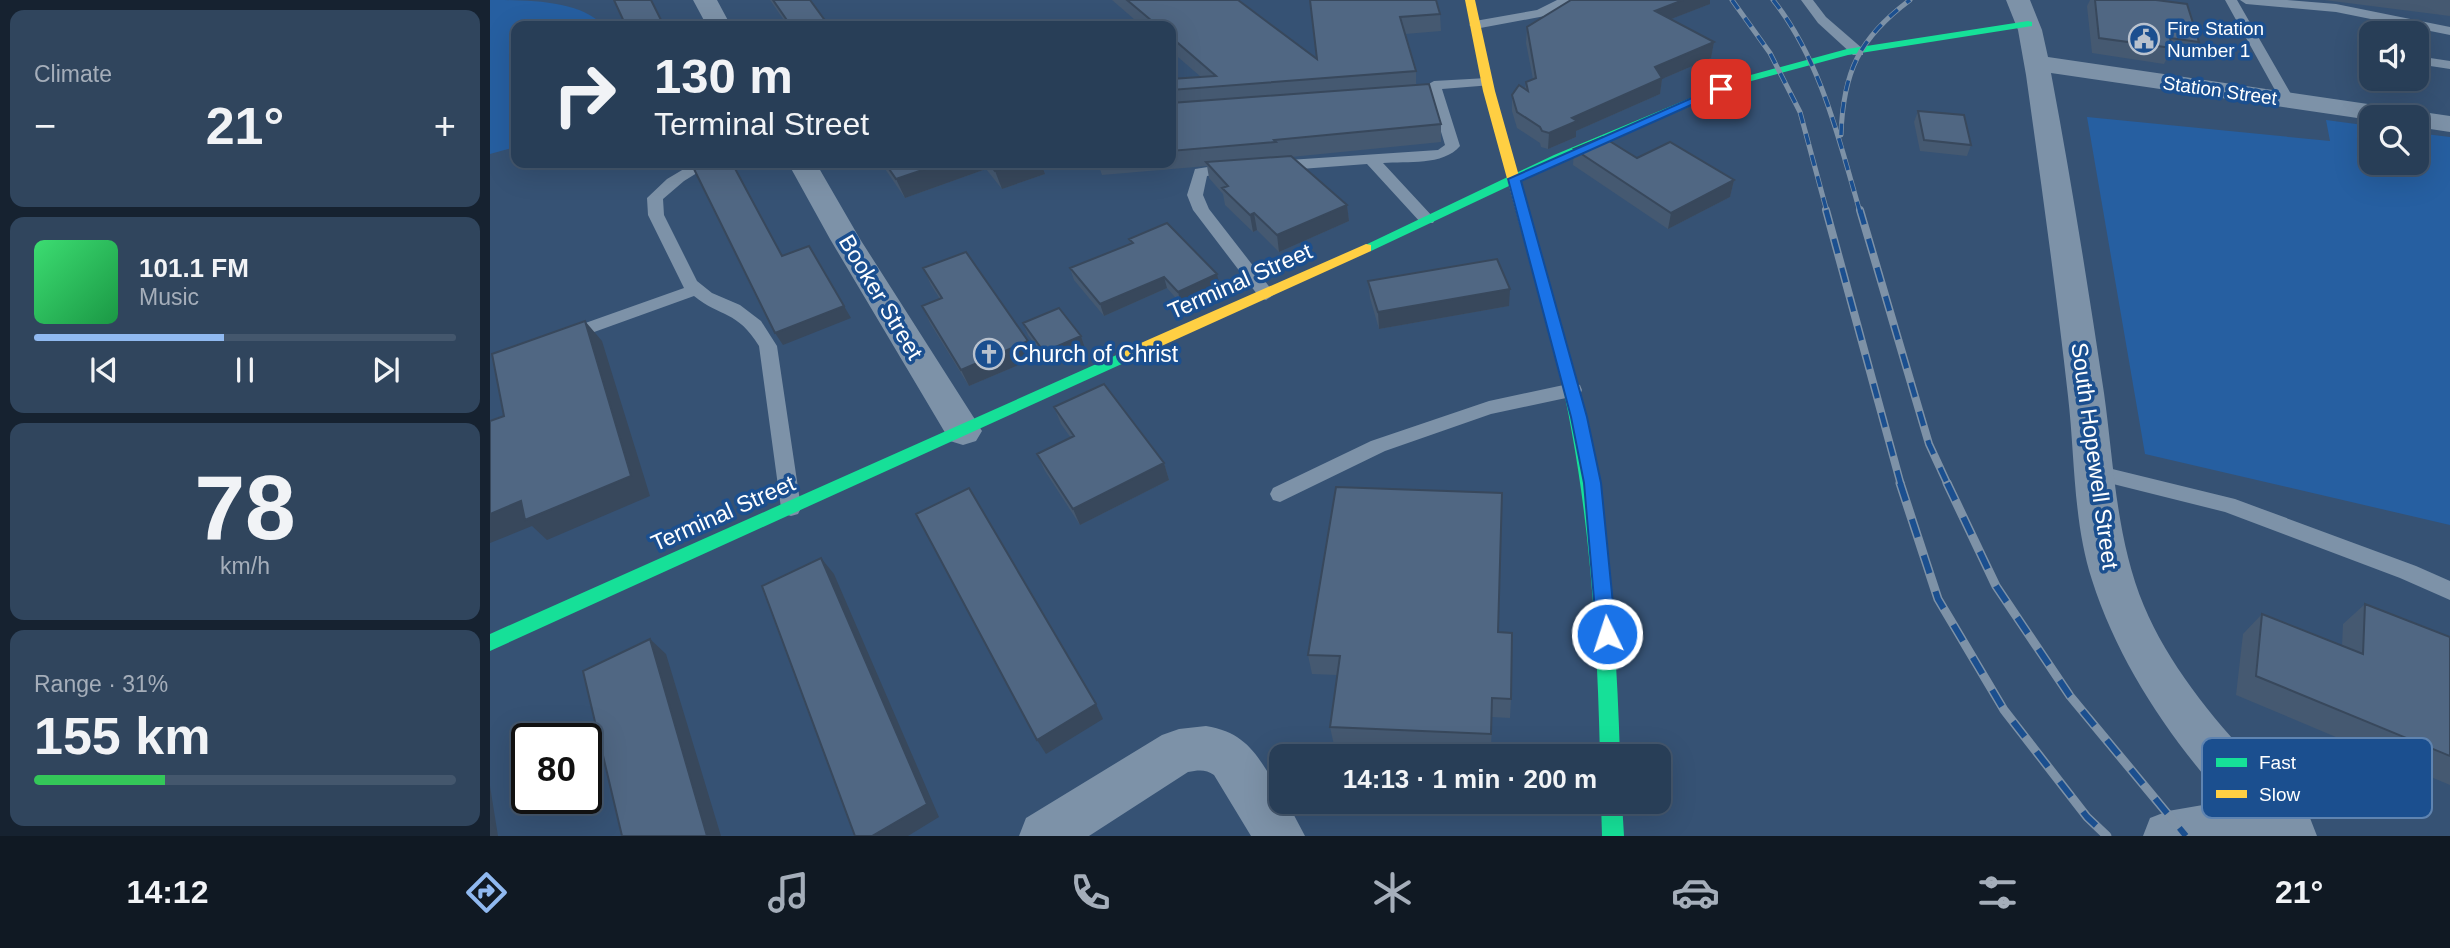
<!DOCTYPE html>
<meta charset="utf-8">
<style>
:root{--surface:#283e57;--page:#30455d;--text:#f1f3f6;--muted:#a5aeba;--line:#44576d;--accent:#90b9f0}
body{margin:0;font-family:Arial,sans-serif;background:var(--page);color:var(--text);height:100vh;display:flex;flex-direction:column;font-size:26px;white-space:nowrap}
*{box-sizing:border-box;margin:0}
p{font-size:23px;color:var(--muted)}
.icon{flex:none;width:38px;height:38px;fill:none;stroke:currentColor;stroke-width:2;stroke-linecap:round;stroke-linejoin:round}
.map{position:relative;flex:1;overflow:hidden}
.drawer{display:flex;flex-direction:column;gap:10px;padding:10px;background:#162230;width:490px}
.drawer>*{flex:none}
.hud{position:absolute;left:21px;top:21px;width:665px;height:147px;border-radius:14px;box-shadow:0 7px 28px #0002,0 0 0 2px var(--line);background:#283e57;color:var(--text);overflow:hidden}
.fabs{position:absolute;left:1869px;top:21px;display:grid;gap:14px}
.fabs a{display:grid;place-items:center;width:70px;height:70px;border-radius:14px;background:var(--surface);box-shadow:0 7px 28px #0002,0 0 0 2px var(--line);font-size:35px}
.speed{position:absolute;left:21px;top:723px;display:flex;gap:14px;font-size:35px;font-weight:700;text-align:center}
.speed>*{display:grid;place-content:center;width:91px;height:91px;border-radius:50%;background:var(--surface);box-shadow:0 7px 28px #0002,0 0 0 2px var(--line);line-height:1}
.speed .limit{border:4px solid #111;border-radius:10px;background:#fff;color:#111}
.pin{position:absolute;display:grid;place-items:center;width:60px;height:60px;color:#fff;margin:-30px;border-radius:14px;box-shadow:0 4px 10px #0006}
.me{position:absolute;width:77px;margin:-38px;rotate:356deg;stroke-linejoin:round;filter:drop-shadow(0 0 5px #0008)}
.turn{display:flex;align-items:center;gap:24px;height:147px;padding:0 28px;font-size:32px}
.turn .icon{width:91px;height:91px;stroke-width:2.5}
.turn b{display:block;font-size:49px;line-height:60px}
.big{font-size:52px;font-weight:700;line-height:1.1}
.drawer .tile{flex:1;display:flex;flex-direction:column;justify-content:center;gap:10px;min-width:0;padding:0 24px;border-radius:14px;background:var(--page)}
.drawer .dial{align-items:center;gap:0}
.dial b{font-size:91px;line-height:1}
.song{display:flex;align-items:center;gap:21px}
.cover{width:84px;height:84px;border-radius:10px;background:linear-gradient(135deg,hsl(140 70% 55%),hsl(140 70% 35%))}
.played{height:7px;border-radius:4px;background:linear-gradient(90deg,var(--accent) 45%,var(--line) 45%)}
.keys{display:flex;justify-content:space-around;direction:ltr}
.heat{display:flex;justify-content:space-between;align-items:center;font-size:38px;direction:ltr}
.charge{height:10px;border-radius:5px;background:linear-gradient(90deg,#34c759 31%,var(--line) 0)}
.trip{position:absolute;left:779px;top:744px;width:402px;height:70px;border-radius:14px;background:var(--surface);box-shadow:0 7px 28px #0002,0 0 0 2px var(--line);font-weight:700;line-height:70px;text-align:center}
.dock{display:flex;height:112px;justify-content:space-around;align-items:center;background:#101923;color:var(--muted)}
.dock .icon{width:49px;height:49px}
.dock .current{color:var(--accent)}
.dock b{font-size:32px;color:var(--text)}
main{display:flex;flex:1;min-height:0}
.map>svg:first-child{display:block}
</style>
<main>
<section class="drawer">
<div class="tile"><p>Climate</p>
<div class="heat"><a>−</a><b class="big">21°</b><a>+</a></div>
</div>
<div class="tile">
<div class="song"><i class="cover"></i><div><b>101.1 FM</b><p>Music</p></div></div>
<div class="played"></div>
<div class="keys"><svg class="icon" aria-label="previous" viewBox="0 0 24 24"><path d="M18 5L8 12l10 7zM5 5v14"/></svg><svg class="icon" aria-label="pause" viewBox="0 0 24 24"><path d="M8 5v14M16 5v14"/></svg><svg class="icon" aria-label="next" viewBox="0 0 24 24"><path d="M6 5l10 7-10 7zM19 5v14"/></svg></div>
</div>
<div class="tile dial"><b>78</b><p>km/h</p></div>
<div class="tile"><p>Range · 31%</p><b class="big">155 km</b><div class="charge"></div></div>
</section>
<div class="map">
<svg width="1960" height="836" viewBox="0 0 1960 836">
<rect width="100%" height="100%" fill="#365274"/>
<path fill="#265fa1" d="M0,0C34,0 92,0 113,26H26V147L0,154Z
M1597,117L1840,141L1836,120L1881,126V163H1927V133L1960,137V525L1655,454Z"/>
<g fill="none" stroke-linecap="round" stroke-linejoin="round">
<path fill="#7d92a8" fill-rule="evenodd" d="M1067,0H1082L1055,16L985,29L979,25L985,21L1047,10Z
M1311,0H1323L1336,17L1373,49V55H1363L1328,23Z
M1735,0H1747L1805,101L1803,104H1793L1791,101Z
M1750,0H1797L1846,4L1960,27V35L1846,12L1756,4Z
M1927,56L1960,61V69L1927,64Z
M997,78L1002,79V85L952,89L970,146C953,166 917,161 893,163L943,217L945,220L943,223H931L877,164L784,171L776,166L784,161L948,150L955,145L937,85L944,81Z
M204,163H223L194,181L173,199L174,215L207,281L222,293L250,305L271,321L287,346L311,508L308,514L301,516L294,514L291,508L269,346C247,310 231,318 204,296L82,340L76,342L67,336L70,332L194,288L158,215L157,198L177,179Z
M743,163L748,165L751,168L748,171L717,176L713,195L719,209L785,294L776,300L770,298L703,210L697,195L705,169Z
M1083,383L1090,385L1092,390L1090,395L1001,414L895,451L790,502L783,500L780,494L783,488L881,441L999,401Z
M1606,465L1745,499L1926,566L1960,581V600L1910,578L1735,512L1599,478L1596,473L1599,468Z"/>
<path fill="#7d92a8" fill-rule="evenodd" d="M203,0H227L241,26H217Z
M1516,0H1540L1552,30L1558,57L1960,116V132L1927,127V117H1881V120L1561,73C1581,179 1598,286 1614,393C1624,464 1626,539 1654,606C1687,685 1759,760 1820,818L1827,836H1653L1660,818L1678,811L1736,801C1679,737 1628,662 1602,580C1583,522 1585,456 1578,396C1566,289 1551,182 1536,75L1528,30Z
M298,163H326L370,239L486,421L492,431L486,441L473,445L460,441L340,239Z
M716,726C760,733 769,760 791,793V802H797L815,836H761L724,775C716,769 708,770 698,772L599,836H529L536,818L672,735L689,729Z"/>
<path fill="#16e098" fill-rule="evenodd" d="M1538,21L1542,22V26L1358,55L1254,83L1072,161L881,251H871L869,248L1064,155L1246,79L1357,49Z
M640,349L647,354L645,358L0,651V634Z
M1073,352L1080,357C1115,488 1126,621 1130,756H1110C1107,621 1098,489 1066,357Z
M1111,802H1132L1134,836H1112Z"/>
<path fill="#ffcf43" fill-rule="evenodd" d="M975,0H985L1005,91L1080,357L1073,362L1066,357L993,91Z
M876,244L881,245V251L645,358L640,359L633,354L635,350Z"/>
<g stroke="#7e92a7" stroke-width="5">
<path id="rail-far2" d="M1242,0L1280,53L1310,112L1337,212
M1283,0C1331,60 1349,140 1370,212
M1351,135C1353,72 1369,38 1420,0"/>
</g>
<g stroke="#7e92a7" stroke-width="8">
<path id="rail-far1" d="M1336,210L1411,485
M1370,210L1439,444L1458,485"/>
</g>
<g stroke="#7e92a7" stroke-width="9">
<path id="rail" d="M1410,483L1448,599L1514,710L1597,817L1617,836
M1457,483L1506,586L1580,696L1696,836"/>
</g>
<use href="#rail-far2" stroke="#1b4f8f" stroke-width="3.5" stroke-dasharray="11" stroke-linecap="butt"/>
<use href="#rail-far1" stroke="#1b4f8f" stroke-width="5" stroke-dasharray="15" stroke-linecap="butt"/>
<use href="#rail" stroke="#1b4f8f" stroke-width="6" stroke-dasharray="19" stroke-linecap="butt"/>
</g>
<path fill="#455971" d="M280,0H320L339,26H298Z
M622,0H748L827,59L820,0L950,14L951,31L915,34L926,71V85L951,124V142L801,157L857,205L859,221L789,252L767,230L763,232L735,205L733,194L719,178L717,166L612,175L608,163H681V79L711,77L681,51V26H652Z
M1600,0H1666L1709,42L1701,58L1679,54L1674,64L1602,53L1597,6Z
M1834,0H1960V16Z
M1220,4L1181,19L1224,42L1221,58L1172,79L1170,94L1086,131V137L1058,149L1051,147L1050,143L1027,128L1022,111V95L1035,89L1036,82L1043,79L1036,43L1037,27Z
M1428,111L1481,145L1477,156L1430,151L1424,122Z
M1084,149L1147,158L1244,180L1240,197L1178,229L1083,165Z
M391,163H551L555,174L512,189L496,169L415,198Z
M639,239L730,286L691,304L677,288L614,316L584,280L580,268L641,244Z
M433,268L545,358L479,386L440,323L432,306L450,299L441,285Z
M878,281L1019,306L889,329L880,298Z
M533,323L591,336L595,348L559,364L538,335Z
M564,407L674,463L679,480L590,525L555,471L547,454L581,438L571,424Z
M1875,604L1960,637V785L1746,695L1753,634L1772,614L1852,646L1853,624Z
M1008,632L1021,699L1020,718L1002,717L1001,752L844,745L840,727L847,675L822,674L818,655Z"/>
<path fill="#38485c" d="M1193,0H1220V4L1163,26L1165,11Z
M1224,42L1221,58L1172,79L1170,94L1086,131V137L1058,149L1059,133L1082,118L1165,67Z
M453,163H494L496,169L415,198L406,179Z
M527,163H551L555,174L512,189L505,171Z
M1244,180L1240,197L1178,229L1181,213Z
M857,205L859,221L789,252L787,235Z
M764,213L767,230L763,232L760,215Z
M727,274L730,286L691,304L688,292Z
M674,277L677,288L614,316L610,304Z
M1020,289L1019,306L889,329L888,312Z
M354,306L361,318L293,345L285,333Z
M95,321L112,341L160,496L57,540L42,526L0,543V514L31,501Z
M591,336L595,348L559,364L554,352Z
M538,341L545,358L479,386L471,370Z
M674,463L679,480L590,525L583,509Z
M331,558L344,574L449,817L418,836H382Z
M160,639L176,654L231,836H217Z
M606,704L613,719L556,754L547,740Z
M0,786L8,836H0Z"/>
<path fill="#506783" stroke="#38485c" stroke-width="2" d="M124,0H161L174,26H136Z
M283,0H320L339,26H301Z
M637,0H748L827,59L820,0H946L950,14L910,17L926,71L681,90V79L726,76L681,37V26H668Z
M1081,0H1193L1165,11L1224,42L1165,67L1172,78L1082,118L1087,121L1059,133L1052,131L1050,127L1027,112L1022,95L1029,85L1038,91L1036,82L1046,78L1037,27Z
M1605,0H1666L1697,4L1709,42L1680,38L1682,48L1609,38Z
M939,84L951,124L784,140L786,142L681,151V103Z
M1428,111L1474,115L1481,145L1434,140Z
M1113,137L1147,158L1180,142L1244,180L1181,213L1084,149Z
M801,156L857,205L787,235L764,213L760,215L732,188L738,186L716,162Z
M201,163H242L292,256L319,246L354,306L285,333Z
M395,163H453L406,179Z
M499,163H527L505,171Z
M677,223L727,274L688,292L674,277L610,304L580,268L643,243L639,239Z
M476,252L538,341L471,370L432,306L452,298L433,268Z
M1007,259L1020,289L888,312L878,281Z
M569,308L591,336L554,352L533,323Z
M95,321L141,476L35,520L31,501L0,514V421L14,416L2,354Z
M614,384L674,463L583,509L547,454L584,436L564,407Z
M846,487L1012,493L1008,632L1022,633L1021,699L1002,698L1001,734L840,727L850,656L818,655Z
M479,488L606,704L547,740L426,514Z
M331,558L437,804L382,836H365L272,586Z
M1875,604L1960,637V756L1766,676L1772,614L1873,654Z
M160,639L217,836H132L93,671Z"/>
<path fill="#1a73e8" stroke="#114b97" stroke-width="2" d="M1227,87L1237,89L1031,181L1097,417L1111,483L1126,634L1124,640L1117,643L1110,640L1107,634L1094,483L1081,417L1018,179Z"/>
<defs>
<g id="civic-ring" transform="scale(1.575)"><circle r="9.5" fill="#1b4f8f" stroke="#b9c2ce" stroke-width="1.5"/><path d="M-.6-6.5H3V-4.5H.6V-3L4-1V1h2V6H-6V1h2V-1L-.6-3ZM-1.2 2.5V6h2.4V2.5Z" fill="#b9c2ce"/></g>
<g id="church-ring" transform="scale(1.575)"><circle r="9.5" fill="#1b4f8f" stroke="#b9c2ce" stroke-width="1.5"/><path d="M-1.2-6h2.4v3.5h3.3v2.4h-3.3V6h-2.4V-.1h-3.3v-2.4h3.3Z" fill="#b9c2ce"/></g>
</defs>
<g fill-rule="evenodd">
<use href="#civic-ring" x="1654" y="39"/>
<use href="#church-ring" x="499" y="354"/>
</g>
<g text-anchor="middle" stroke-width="7" stroke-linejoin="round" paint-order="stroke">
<g font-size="19" fill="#fff" stroke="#1b4f8f" text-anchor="start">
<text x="1677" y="35">Fire Station<tspan x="1677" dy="22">Number 1</tspan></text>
</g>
<g font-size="19" fill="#fff" stroke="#1b4f8f">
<text transform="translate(1730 90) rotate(8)" y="7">Station Street</text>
</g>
<g font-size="23" fill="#fff" stroke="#1b4f8f">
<text transform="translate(750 281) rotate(-24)" y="8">Terminal Street</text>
<text transform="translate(391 297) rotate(59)" y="8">Booker Street</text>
<text transform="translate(1605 456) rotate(82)" y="8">South Hopewell Street</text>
<text transform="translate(233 513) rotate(-24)" y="8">Terminal Street</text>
</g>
<g font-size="23" fill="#fff" stroke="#1b4f8f" text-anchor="start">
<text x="522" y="362">Church of Christ</text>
</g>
</g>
<rect x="1712" y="738" width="230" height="80" rx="10" fill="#1b4f8f" stroke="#5f84b1" stroke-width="2"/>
<rect x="1726" y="758" width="31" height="9" fill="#16e098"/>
<rect x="1726" y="790" width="31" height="8" fill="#ffcf43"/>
<g font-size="19" fill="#fff">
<text x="1769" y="769">Fast</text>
<text x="1769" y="801">Slow</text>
</g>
</svg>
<div class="fabs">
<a><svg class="icon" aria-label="sound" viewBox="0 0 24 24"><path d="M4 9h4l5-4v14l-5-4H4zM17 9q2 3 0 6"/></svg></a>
<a><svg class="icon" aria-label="search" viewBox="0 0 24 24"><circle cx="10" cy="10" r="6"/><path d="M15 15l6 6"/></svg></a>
</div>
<div class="speed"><div class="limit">80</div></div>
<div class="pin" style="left:1231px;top:89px;background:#d93025"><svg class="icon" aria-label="arrive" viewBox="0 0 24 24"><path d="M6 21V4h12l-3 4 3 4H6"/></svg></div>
<svg class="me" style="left:1117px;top:634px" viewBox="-20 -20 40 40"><circle r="17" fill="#1a73e8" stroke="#fff" stroke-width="3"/><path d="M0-11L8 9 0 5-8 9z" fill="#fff"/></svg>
<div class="trip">14:13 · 1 min · 200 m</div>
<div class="hud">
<div class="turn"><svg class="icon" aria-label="right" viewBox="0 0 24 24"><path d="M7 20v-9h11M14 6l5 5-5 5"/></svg><div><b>130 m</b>Terminal Street</div></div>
</div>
</div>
</main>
<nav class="dock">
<b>14:12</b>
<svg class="icon current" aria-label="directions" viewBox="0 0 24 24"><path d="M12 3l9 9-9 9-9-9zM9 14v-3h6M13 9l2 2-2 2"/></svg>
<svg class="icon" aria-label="music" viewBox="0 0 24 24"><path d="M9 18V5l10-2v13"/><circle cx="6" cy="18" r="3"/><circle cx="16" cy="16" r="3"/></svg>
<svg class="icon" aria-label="phone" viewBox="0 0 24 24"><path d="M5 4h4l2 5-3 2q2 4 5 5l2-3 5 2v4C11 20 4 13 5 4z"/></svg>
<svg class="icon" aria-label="climate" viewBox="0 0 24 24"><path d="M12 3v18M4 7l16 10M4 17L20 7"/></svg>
<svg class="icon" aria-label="car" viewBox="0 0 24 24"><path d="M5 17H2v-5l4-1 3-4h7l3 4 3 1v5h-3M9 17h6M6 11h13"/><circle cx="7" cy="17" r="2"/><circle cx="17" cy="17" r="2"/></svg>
<svg class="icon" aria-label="filters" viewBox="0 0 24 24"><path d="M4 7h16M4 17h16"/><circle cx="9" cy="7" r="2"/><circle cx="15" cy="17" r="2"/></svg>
<b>21°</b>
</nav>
